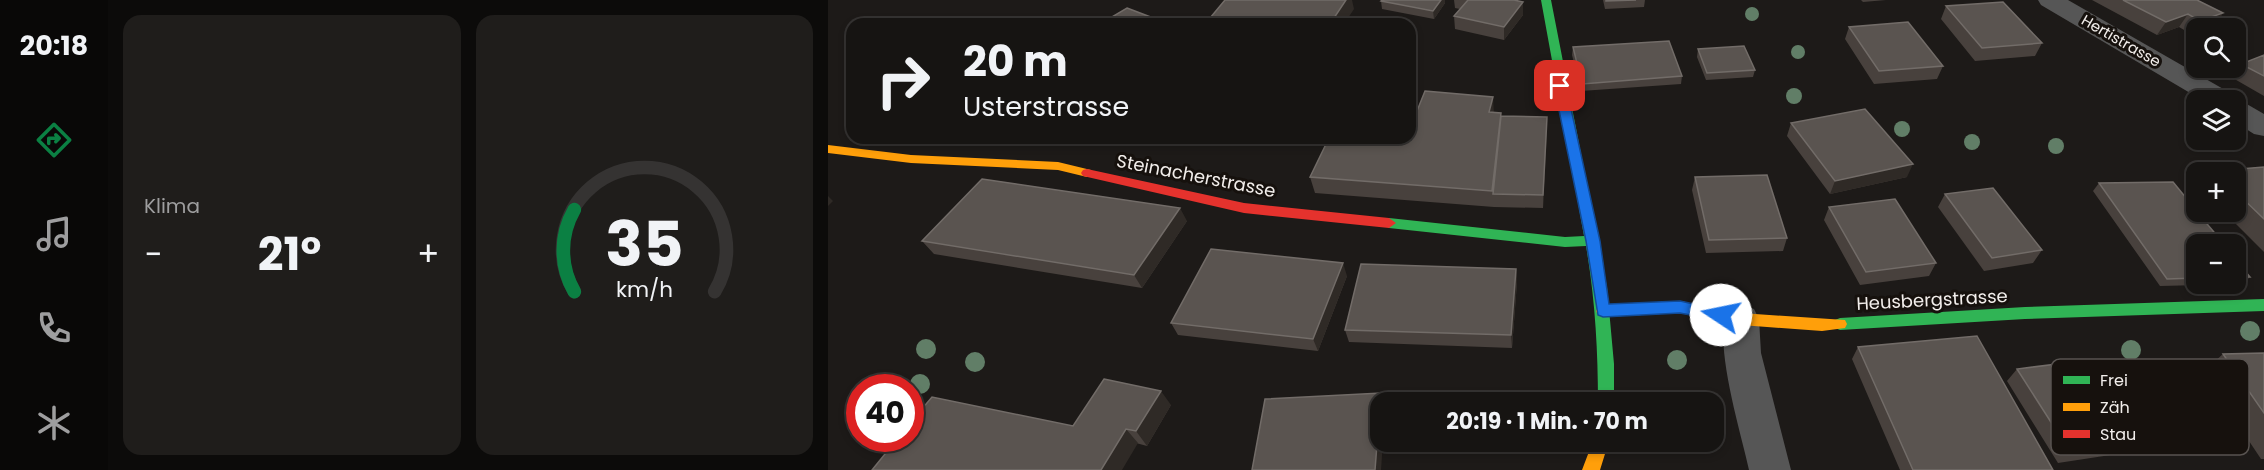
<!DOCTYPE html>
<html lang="de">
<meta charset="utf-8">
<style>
:root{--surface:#161412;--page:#1f1d1b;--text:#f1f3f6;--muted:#9e9e9f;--line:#353332;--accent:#0b8043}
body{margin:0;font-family:Poppins,sans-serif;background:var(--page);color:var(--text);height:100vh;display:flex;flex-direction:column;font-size:22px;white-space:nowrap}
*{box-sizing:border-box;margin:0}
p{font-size:20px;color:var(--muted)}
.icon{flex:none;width:33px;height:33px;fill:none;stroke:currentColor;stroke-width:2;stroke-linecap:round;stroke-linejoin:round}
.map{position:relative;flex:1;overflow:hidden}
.details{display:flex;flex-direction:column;gap:15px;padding:15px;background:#0c0b0a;width:720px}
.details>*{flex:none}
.guide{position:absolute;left:18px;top:18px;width:570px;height:126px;border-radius:18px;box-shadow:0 3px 9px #0003,0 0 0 2px var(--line);background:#161412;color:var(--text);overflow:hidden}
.fabs{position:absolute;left:1358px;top:18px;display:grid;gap:12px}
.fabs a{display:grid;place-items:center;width:60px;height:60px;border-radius:12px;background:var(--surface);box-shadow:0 3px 9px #0003,0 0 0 2px var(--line);font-size:30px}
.speed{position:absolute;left:18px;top:374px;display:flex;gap:12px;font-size:30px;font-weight:700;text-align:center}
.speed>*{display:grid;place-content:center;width:78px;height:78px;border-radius:50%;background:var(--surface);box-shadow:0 3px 9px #0003,0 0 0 2px var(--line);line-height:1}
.speed .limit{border:9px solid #d22;background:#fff;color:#111}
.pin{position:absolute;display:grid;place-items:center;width:51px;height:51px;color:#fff;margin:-26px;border-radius:12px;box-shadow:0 3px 9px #0006}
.me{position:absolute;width:66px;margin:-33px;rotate:281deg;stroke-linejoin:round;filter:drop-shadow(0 0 4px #0008)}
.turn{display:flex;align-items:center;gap:21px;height:126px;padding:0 18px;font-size:27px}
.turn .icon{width:78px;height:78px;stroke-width:2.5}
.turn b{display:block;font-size:42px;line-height:51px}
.big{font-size:45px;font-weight:700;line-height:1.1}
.details .widget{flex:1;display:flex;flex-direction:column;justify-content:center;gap:9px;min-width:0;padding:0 21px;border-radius:18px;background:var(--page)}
.details .dial{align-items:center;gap:0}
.dial svg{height:156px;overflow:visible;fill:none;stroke:var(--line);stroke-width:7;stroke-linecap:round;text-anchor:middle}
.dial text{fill:var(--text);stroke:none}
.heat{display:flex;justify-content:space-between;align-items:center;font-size:33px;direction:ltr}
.details .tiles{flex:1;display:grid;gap:15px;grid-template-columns:repeat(2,1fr)}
.trip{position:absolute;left:542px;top:392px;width:354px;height:60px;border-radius:18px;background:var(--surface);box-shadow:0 3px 9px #0003,0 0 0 2px var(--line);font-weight:700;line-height:60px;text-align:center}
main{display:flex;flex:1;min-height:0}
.tab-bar{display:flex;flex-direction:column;width:108px;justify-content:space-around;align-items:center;background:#090807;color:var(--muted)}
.tab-bar .icon{width:42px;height:42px}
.tab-bar .active{color:var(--accent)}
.tab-bar b{font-size:27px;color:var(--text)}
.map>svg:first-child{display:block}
</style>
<main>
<nav class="tab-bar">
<b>20:18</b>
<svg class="icon active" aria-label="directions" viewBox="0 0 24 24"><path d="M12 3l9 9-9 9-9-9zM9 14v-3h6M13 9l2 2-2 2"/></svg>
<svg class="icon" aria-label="music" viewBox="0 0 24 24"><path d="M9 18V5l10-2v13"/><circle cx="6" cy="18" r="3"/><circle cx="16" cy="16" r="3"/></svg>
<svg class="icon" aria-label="phone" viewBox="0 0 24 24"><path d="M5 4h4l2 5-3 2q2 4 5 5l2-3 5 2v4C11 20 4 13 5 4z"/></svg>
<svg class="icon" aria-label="climate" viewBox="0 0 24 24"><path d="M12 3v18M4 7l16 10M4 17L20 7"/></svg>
</nav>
<section class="details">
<div class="tiles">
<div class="widget"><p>Klima</p>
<div class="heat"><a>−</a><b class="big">21°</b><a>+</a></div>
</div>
<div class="widget dial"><svg viewBox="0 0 100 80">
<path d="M14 69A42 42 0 1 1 86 69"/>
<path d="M14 69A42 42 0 0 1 14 27" stroke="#0b8043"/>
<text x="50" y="56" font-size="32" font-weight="700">35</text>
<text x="50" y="72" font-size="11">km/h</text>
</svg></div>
</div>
</section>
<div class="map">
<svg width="1436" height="470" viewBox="0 0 1436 470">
<rect width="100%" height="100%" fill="#1d1a18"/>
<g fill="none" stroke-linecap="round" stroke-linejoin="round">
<path fill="#565656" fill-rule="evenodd" d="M1210,0H1240L1404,94L1408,100L1417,103L1436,114V136L1426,134L1407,122V100H1374L1213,5Z
M913,304L926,309L931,319L933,353L963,470H921C913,432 884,341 900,309Z"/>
<path fill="#30b455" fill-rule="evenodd" d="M713,0H723L779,287L786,364V402H770C770,350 767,298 758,246L737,247L561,228L554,223L561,218L737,237L756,236Z
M1436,299V311L1197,319L1012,330L1007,328L1005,324L1007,320L1012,318L1197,307Z"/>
<path fill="#ff9f0a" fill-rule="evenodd" d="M0,145L83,155L230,162L263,170L265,173L259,177L230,170L83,163L0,153Z
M852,301L913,313L1017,320L1019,324L1017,328L994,331L913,325L852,313L775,317L770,315L768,311L770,307L775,305Z
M765,441H781L772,470H754Z"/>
<path fill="#e5322d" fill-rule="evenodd" d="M259,169L416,203L561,218L568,223L561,228L416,213L255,176L253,173L255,170Z"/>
</g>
<g fill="#617e67">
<circle cx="924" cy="14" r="7"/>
<circle cx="970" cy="52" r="7"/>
<circle cx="966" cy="96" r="8"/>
<circle cx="1074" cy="129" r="8"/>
<circle cx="1144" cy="142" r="8"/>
<circle cx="1228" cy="146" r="8"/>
<circle cx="1422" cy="331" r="10"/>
<circle cx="98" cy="349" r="10"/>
<circle cx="1303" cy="350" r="10"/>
<circle cx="849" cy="360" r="10"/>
<circle cx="147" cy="362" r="10"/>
<circle cx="92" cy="384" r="10"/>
</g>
<path fill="#48413d" d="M626,0H686L695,15L676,40L627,29L626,16L632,9L627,8Z
M775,0H817L816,7L777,9Z
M1033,0H1058L1035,2Z
M1264,0H1369L1395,13L1386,26L1378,28H1368L1363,34L1351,27L1329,35Z
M553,1L617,3L606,19L554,9Z
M1118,6L1214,43L1207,56L1147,61L1113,19Z
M1021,27L1115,66L1109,79L1046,84L1017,39Z
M745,47L854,76L853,84L753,91L744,55Z
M870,49L927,70L925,77L878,80L869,57Z
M1436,55V96L1403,77L1413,64Z
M666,113H673V116L719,117L715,208L666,207L487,193L482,177Z
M963,123L1079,177L1002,194L959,136Z
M1436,167V252L1396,212H1407V172H1386L1387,171Z
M867,177L959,238L955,251L878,253L864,190Z
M1271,183L1368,244V284H1407V259L1422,277L1414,284L1332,286L1265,191Z
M1117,194L1214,250L1205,263L1156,271L1110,207Z
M1001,207L1108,263L1101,276L1032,285L996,220Z
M359,221L314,288L106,254L94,241Z
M688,269L689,282L684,348L521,342L517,330Z
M519,276L490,351L350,335L343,323Z
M1030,347L1225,470H1072L1024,359Z
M1436,353V459H1433L1375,372L1395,354Z
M1189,369L1302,442L1289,454L1230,463L1179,381Z
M343,405L319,446L245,426Z"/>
<path fill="#2f2a26" d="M518,0H524L526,9L516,24H502Z
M613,0H617V3L606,19L605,11Z
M695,2V15L676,40V27Z
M1395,13L1386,26L1378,28H1368V32L1363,34L1372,21Z
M1360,14L1351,27L1329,35L1338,22Z
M582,31L584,43L583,79L582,74Z
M665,97L666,114L661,112Z
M719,117V130L715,208V195Z
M1085,164L1079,177L1002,194L1007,181Z
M0,196L5,201L0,206Z
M352,208L359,221L314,288L306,275Z
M515,263L519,276L490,351L485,339Z
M688,269L689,282L684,348L683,335Z
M333,391L343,405L319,446L308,431Z
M553,393L556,402H553Z
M552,408V441H555L553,470H547Z
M298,429L310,443L294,470H273Z"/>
<path fill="#5a5450" stroke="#726c68" stroke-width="1.5" d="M397,0H518L502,24H377Z
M554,0H613L605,11L553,1Z
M640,0H686L695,2L676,27L626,16Z
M778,0H808L778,1Z
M1295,0H1369L1395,13L1372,21L1360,14L1338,22Z
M1175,2L1214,43L1154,48L1118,6Z
M299,8L333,21L328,24H272Z
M1080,22L1115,66L1051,71L1021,27Z
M841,41L854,76L754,84L745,47Z
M916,46L927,70L879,73L870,49Z
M1436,55V76L1413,64Z
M597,91L665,97L661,112L673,113L664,191L482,177L501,138H582V111H589Z
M1037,109L1085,164L1007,181L963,123Z
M673,116L719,117L715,195L665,194Z
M1436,167V219L1407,191V172H1388L1387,171Z
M939,175L959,238L881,240L867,177Z
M154,179L352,208L306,275L94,241Z
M1345,182L1368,210V212H1369L1396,244H1368V278L1339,279L1271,183Z
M1165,188L1214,250L1164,258L1117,194Z
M1067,199L1108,263L1038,272L1001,207Z
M383,249L515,263L485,339L343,323Z
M1407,259L1422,277H1407Z
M533,264L688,269L683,335L517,330Z
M1149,336L1225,470H1085L1030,347Z
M1436,353V413L1395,354Z
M1245,362L1302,442L1242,452L1189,369Z
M276,379L333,391L308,431L298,429L273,470H44L70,438H82V423L104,397L245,426Z
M553,393L547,470H424L437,399Z"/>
<path fill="#1a73e8" stroke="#114b97" stroke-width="1.5" d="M732,82L738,86L772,241L781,304L852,301L898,311L900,315L898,320L893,321L852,313L775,317L770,315L758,241L726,86Z"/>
<g text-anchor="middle" stroke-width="6" stroke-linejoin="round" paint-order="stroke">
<g font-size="15" fill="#f2eeeb" stroke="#16110d">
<text transform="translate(1293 41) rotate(30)" y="5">Hertistrasse</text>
</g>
<g font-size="18" fill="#f2eeeb" stroke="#16110d">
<text transform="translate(368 176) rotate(11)" y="6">Steinacherstrasse</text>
<text transform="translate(1104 300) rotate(-3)" y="6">Heusbergstrasse</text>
</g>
</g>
<rect x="1223" y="359" width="198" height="96" rx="9" fill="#16110d" stroke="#585350" stroke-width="1.5"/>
<rect x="1235" y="376" width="27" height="8" fill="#30b455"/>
<rect x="1235" y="403" width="27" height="8" fill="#ff9f0a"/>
<rect x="1235" y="430" width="27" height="8" fill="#e5322d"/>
<g font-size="16" fill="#f2eeeb">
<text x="1272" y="386">Frei</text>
<text x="1272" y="413">Zäh</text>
<text x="1272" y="440">Stau</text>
</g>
</svg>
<div class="fabs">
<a><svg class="icon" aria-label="search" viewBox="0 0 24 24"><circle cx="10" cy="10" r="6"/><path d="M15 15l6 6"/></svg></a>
<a><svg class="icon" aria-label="layers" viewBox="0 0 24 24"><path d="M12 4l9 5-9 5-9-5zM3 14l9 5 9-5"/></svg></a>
<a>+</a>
<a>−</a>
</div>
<div class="speed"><div class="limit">40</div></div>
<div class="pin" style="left:732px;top:86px;background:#d93025"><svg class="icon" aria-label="arrive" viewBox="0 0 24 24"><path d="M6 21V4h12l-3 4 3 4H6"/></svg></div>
<svg class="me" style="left:893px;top:315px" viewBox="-20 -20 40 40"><circle r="19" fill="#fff"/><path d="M0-13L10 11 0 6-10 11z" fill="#1a73e8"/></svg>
<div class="trip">20:19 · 1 Min. · 70 m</div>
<div class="guide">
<div class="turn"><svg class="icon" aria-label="right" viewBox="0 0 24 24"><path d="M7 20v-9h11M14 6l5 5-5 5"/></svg><div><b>20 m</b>Usterstrasse</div></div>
</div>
</div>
</main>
